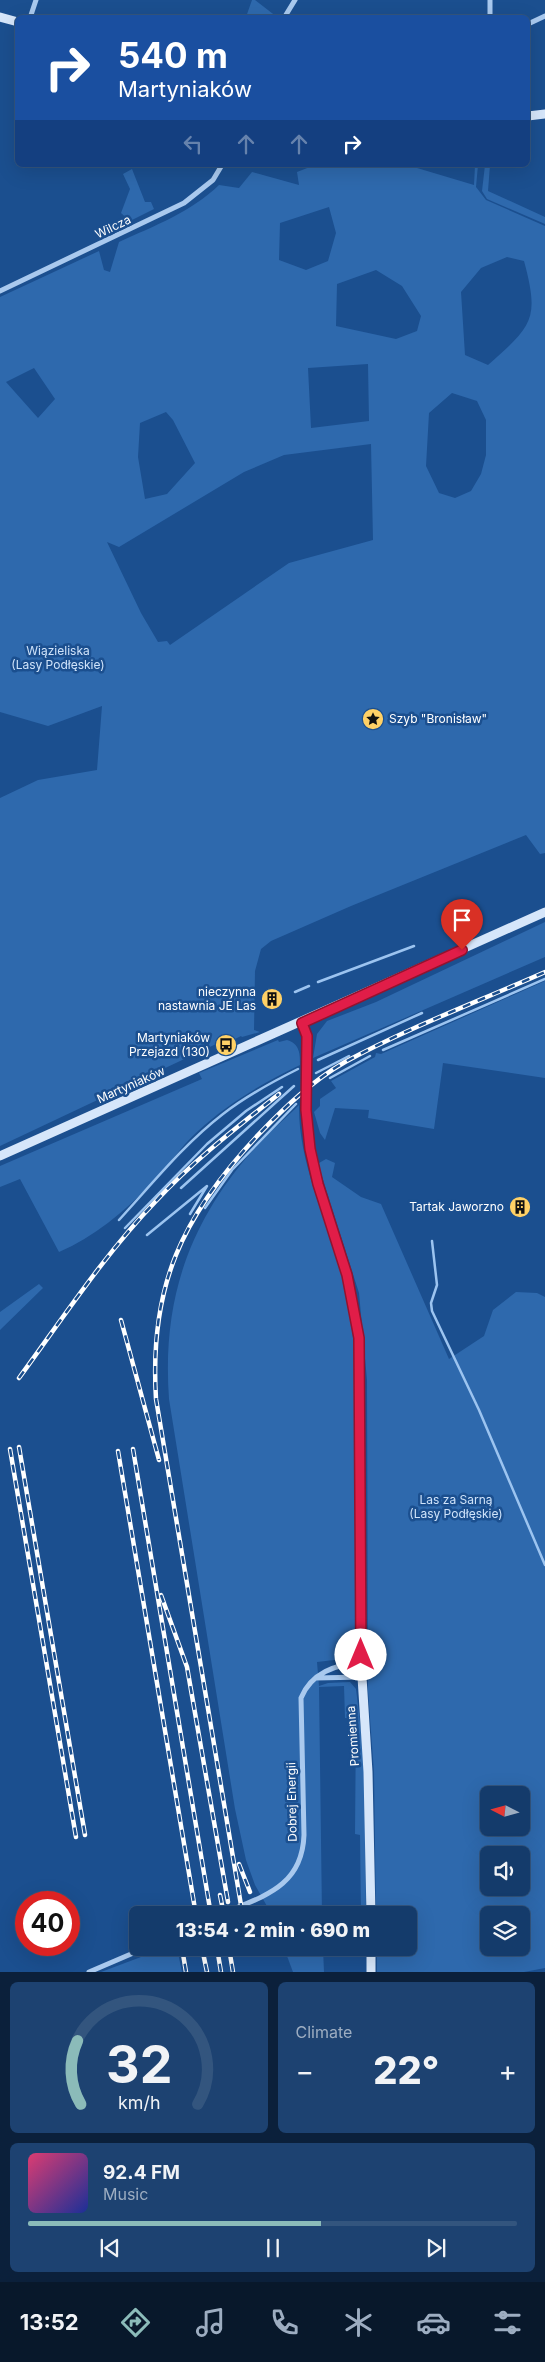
<!DOCTYPE html>
<meta charset="utf-8">
<style>
:root{--surface:#143b6b;--page:#1d4271;--text:#f1f3f6;--muted:#9dadc1;--line:#33557e;--accent:#8bbbb9}
body{margin:0;font-family:Inter,sans-serif;background:var(--page);color:var(--text);height:100vh;display:flex;flex-direction:column;font-size:19px;white-space:nowrap}
*{box-sizing:border-box;margin:0}
p{font-size:16px;color:var(--muted)}
.icon{flex:none;width:28px;height:28px;fill:none;stroke:currentColor;stroke-width:2;stroke-linecap:round;stroke-linejoin:round}
.map{position:relative;height:1972px;overflow:hidden}
.side{display:flex;flex-direction:column;gap:10px;padding:10px;background:#0b203b;flex:1}
.side>*{flex:none}
.guide{position:absolute;left:15px;top:15px;width:515px;height:152px;border-radius:8px;box-shadow:0 5px 20px #0002,0 0 0 1px var(--line);background:#1a4fa0;color:#fff;overflow:hidden}
.needle{width:32px;rotate:276deg}
.fabs{position:absolute;left:480px;top:1786px;display:grid;gap:10px}
.fabs a{display:grid;place-items:center;width:50px;height:50px;border-radius:8px;background:var(--surface);box-shadow:0 5px 20px #0002,0 0 0 1px var(--line);font-size:25px}
.speed{position:absolute;left:15px;top:1891px;display:flex;gap:10px;font-size:25px;font-weight:700;text-align:center}
.speed>*{display:grid;place-content:center;width:65px;height:65px;border-radius:50%;background:var(--surface);box-shadow:0 5px 20px #0002,0 0 0 1px var(--line);line-height:1}
.speed .limit{border:8px solid #d22;background:#fff;color:#111}
.pin{position:absolute;display:grid;place-items:center;width:42px;height:42px;color:#fff;margin:-51px -21px;border-radius:50% 50% 50% 0;rotate:-45deg;box-shadow:0 0 5px #0007}
.pin .icon{rotate:45deg}
.me{position:absolute;width:55px;margin:-28px;rotate:0deg;stroke-linejoin:round;filter:drop-shadow(0 0 4px #0008)}
.turn{display:flex;align-items:center;gap:18px;height:105px;padding:0 20px;font-size:22px}
.turn .icon{width:65px;height:65px;stroke-width:2.5}
.turn b{display:block;font-size:35px;line-height:42px}
.lanes{display:flex;align-items:center;height:48px;padding:0 20px;background:#0003;justify-content:center;gap:25px;direction:ltr}
.lanes .off{opacity:.35}
.big{font-size:38px;font-weight:800;line-height:1.1}
.side .widget{flex:1;display:flex;flex-direction:column;justify-content:center;gap:8px;min-width:0;padding:0 18px;border-radius:8px;background:var(--page)}
.side .dial{align-items:center;gap:0}
.dial svg{height:130px;overflow:visible;fill:none;stroke:var(--line);stroke-width:7;stroke-linecap:round;text-anchor:middle}
.dial text{fill:var(--text);stroke:none}
.song{display:flex;align-items:center;gap:15px}
.cover{width:60px;height:60px;border-radius:8px;background:linear-gradient(135deg,hsl(340 70% 55%),hsl(230 70% 35%))}
.played{height:5px;border-radius:2px;background:linear-gradient(90deg,var(--accent) 60%,var(--line) 60%)}
.keys{display:flex;justify-content:space-around;direction:ltr}
.heat{display:flex;justify-content:space-between;align-items:center;font-size:28px;direction:ltr}
.side .tiles{flex:1;display:grid;gap:10px;grid-template-columns:1fr 1fr}
.widget:last-child{grid-column:span 2}
.trip{position:absolute;left:129px;top:1906px;width:288px;height:50px;border-radius:8px;background:var(--surface);box-shadow:0 5px 20px #0002,0 0 0 1px var(--line);font-weight:800;line-height:50px;text-align:center}
.dock{display:flex;height:80px;justify-content:space-around;align-items:center;background:#08182b;color:var(--muted)}
.dock .icon{width:35px;height:35px}
.dock .on{color:var(--accent)}
.dock b{font-size:22px;color:var(--text)}
.map>svg:first-child{display:block}
</style>
<div class="map">
<svg width="545" height="1972" viewBox="0 0 545 1972">
<rect width="100%" height="100%" fill="#1b4f8f"/>
<path fill="#2e69ad" fill-rule="evenodd" d="M252,0H255L277,17H246Z
M315,165H407L474,185L475,165H478L476,187L486,200L545,226V853L540,854L526,835L351,906L271,941L261,949L255,971L254,1030L260,1032L242,1037L241,1036L223,1045L226,1042L214,1045L0,1146V798L38,780L97,770L102,706L48,726L0,712V297L99,251L104,270L110,272L119,242C154,226 191,212 219,185L239,188L252,172L299,185L297,172ZM329,207L336,233L328,261L306,270L279,260L280,223ZM507,257L524,261C540,320 532,326 488,365L465,355L461,292L481,268ZM376,270L402,286L421,316L417,331L396,339L336,326L337,284ZM368,364L369,421L311,428L308,368ZM34,368L55,399L38,418L6,382ZM452,393L477,401L486,420V455L481,474L471,491L455,498L439,493L426,466L429,413ZM166,412L173,420L195,463L167,494L145,499L138,457L140,423ZM371,444L373,540L289,563L170,645L167,641L158,642L141,613L107,542L119,547L244,472L284,455Z
M485,165H490L488,191L545,217V224L487,199L482,191Z
M132,169L145,202H151L154,209L130,221L121,213L130,189L123,174Z
M545,922V957L313,1058L317,1034L327,1021L376,1002Z
M545,981V1078L443,1063L434,1129L368,1118L369,1110L335,1108L325,1140L320,1133L314,1112L320,1106V1099L336,1088L331,1081L375,1057L376,1053L381,1054Z
M278,1040L279,1042L287,1040C300,1044 300,1054 300,1065C263,1083 228,1103 198,1131C180,1147 167,1168 150,1185C124,1212 94,1237 59,1252L20,1179L0,1187V1166L202,1079L199,1073Z
M299,1105C298,1161 325,1215 340,1269C347,1294 351,1319 354,1345L358,1632H354C352,1661 342,1659 317,1662L319,1686L328,1683L350,1682L356,1689L365,1763L366,1915H361L360,1835L355,1834L356,1719L345,1718L344,1686L319,1687L322,1915H272L255,1885L246,1860L235,1809L169,1399C162,1301 188,1224 253,1150C267,1134 284,1120 299,1105Z
M326,1159L335,1163L332,1177L361,1197L381,1204L449,1359L484,1336L493,1310L516,1292L537,1293L545,1297V1968L524,1972H377V1948H408V1915H376L374,1772L368,1691L367,1380L359,1293L319,1167V1163ZM489,1795H521V1828H489ZM489,1855H521V1888H489ZM489,1915H521V1948H489Z
M39,1284L43,1288L0,1330V1312Z
M165,1948H177L182,1972H101Z
M284,1948H323L324,1972H293Z"/>
<g fill="none" stroke-linecap="round" stroke-linejoin="round">
<path stroke="#9cc4f0" stroke-width="2.5" d="M318,982L414,946
M295,992L309,986
M383,1050L545,979
M318,1060L422,1013
M316,1073L349,1056
M330,1078L370,1056
M181,1188L294,1086
M205,1208L232,1170L296,1104
M119,1220C152,1184 184,1144 223,1114C246,1096 272,1082 298,1069
M125,1228L207,1144L246,1111L282,1087
M147,1235L207,1186L190,1214
M432,1241L437,1285L431,1303L432,1311L479,1410L545,1565"/>
<path stroke="#a9c9ee" stroke-width="5" d="M30,18L36,0
M284,18L295,0
M490,18V0
M528,24L545,16
M0,291L184,203L213,180L222,165
M316,1678L362,1677
M219,1915C260,1897 302,1889 304,1835L301,1698C311,1673 336,1664 361,1663
M89,1972L145,1948"/>
<path stroke="#d6e6fa" stroke-width="9" d="M0,17L18,22
M528,116L545,114
M302,1023L307,1036L306,1110L310,1149L318,1184L347,1275L359,1338L362,1677L368,1772L371,1915
M0,1156L545,912
M371,1948V1972"/>
<g stroke="#fff" stroke-width="4.5">
<path id="rail" d="M121,1320L159,1460
M19,1378C63,1318 104,1255 156,1201C193,1161 236,1128 279,1094
M19,1447L85,1835
M10,1449L76,1837
M133,1449L211,1915
M118,1451L196,1915
M161,1595L187,1667L228,1902
M239,1864L250,1892
M220,1895L224,1915
M242,1911L156,1399C149,1286 182,1216 259,1134C285,1107 312,1081 345,1062C407,1028 480,1001 545,972
M182,1948L186,1972
M202,1948L207,1972
M217,1948L221,1972
M229,1948L233,1972"/>
</g>
<use href="#rail" stroke="#1b4f8f" stroke-width="2.5" stroke-dasharray="8" stroke-linecap="butt"/>
</g>
<g fill="none" stroke-linecap="round" stroke-linejoin="round">
<g stroke="#92132f" stroke-width="12">
<path id="route" d="M361,1655L359,1338L347,1275L318,1184L310,1149L306,1110L307,1036L302,1023L462,950"/>
</g>
<use href="#route" stroke="#e11d48" stroke-width="9"/>
</g>
<defs>
<g id="sight-disc" transform="scale(1.125)"><circle r="9.5" fill="#ffd166" stroke="#1b4f8f"/><path d="M0-6L1.8-2.2L6-1.7L2.9 1.2L3.7 5.4L0 3.3L-3.7 5.4L-2.9 1.2L-6-1.7L-1.8-2.2Z" fill="#111"/></g>
<g id="building-disc" transform="scale(1.125)"><circle r="9.5" fill="#ffd166" stroke="#1b4f8f"/><path d="M-4-6H4V6H1V3H-1V6H-4ZM-2.5-4.3h1.7v1.8h-1.7ZM.8-4.3h1.7v1.8H.8ZM-2.5-1h1.7V.8h-1.7ZM.8-1h1.7V.8H.8Z" fill="#111"/></g>
<g id="bus-disc" transform="scale(1.125)"><circle r="9.5" fill="#ffd166" stroke="#1b4f8f"/><path d="M-5-6H5V4H4V6H2V4H-2V6H-4V4H-5ZM-3.5-4V0h7V-4ZM-3.5 1.2v1.5H-2V1.2ZM2 1.2v1.5H3.5V1.2Z" fill="#111"/></g>
</defs>
<g fill-rule="evenodd">
<use href="#sight-disc" x="373" y="719"/>
<use href="#building-disc" x="272" y="999"/>
<use href="#bus-disc" x="226" y="1045"/>
<use href="#building-disc" x="520" y="1207"/>
</g>
<g text-anchor="middle" stroke-width="5" stroke-linejoin="round" paint-order="stroke">
<g font-size="12" fill="#fff" stroke="#1b4f8f">
<text transform="translate(113 227) rotate(-26)" y="4">Wilcza</text>
<text transform="translate(131 1085) rotate(-24)" y="4">Martyniaków</text>
<text transform="translate(353 1736) rotate(-94)" y="4">Promienna</text>
<text transform="translate(292 1802) rotate(-91)" y="4">Dobrej Energii</text>
</g>
<g font-size="12" fill="#cfe3fa" stroke="#1b4f8f">
<text x="58" y="655">Wiązieliska<tspan x="58" dy="14">(Lasy Podłęskie)</tspan></text>
<text x="456" y="1504">Las za Sarną<tspan x="456" dy="14">(Lasy Podłęskie)</tspan></text>
</g>
<g font-size="12" fill="#fff" stroke="#1b4f8f" text-anchor="end">
<text x="389" y="723" text-anchor="start">Szyb "Bronisław"</text>
<text x="256" y="996">nieczynna<tspan x="256" dy="14">nastawnia JE Las</tspan></text>
<text x="210" y="1042">Martyniaków<tspan x="210" dy="14">Przejazd (130)</tspan></text>
<text x="504" y="1211">Tartak Jaworzno</text>
</g>
</g>
</svg>
<div class="fabs">
<a><svg class="needle" viewBox="-14 -14 28 28"><path d="M0-13l5 13h-10z" fill="#e53935"/><path d="M0 13l5-13h-10z" fill="#9dadc1"/></svg></a>
<a><svg class="icon" aria-label="sound" viewBox="0 0 24 24"><path d="M4 9h4l5-4v14l-5-4H4zM17 9q2 3 0 6"/></svg></a>
<a><svg class="icon" aria-label="layers" viewBox="0 0 24 24"><path d="M12 4l9 5-9 5-9-5zM3 14l9 5 9-5"/></svg></a>
</div>
<div class="speed"><div class="limit">40</div></div>
<div class="pin" style="left:462px;top:950px;background:#d93025"><svg class="icon" aria-label="arrive" viewBox="0 0 24 24"><path d="M6 21V4h12l-3 4 3 4H6"/></svg></div>
<svg class="me" style="left:361px;top:1655px" viewBox="-20 -20 40 40"><circle r="19" fill="#fff"/><path d="M0-13L10 11 0 6-10 11z" fill="#e11d48"/></svg>
<div class="trip">13:54 · 2 min · 690 m</div>
<div class="guide">
<div class="turn"><svg class="icon" aria-label="right" viewBox="0 0 24 24"><path d="M7 20v-9h11M14 6l5 5-5 5"/></svg><div><b>540 m</b>Martyniaków</div></div>
<div class="lanes"><svg class="icon off" aria-label="left" viewBox="0 0 24 24"><path d="M17 20v-9H6M10 6l-5 5 5 5"/></svg><svg class="icon off" aria-label="ahead" viewBox="0 0 24 24"><path d="M12 20V5M6 11l6-6 6 6"/></svg><svg class="icon off" aria-label="ahead" viewBox="0 0 24 24"><path d="M12 20V5M6 11l6-6 6 6"/></svg><svg class="icon" aria-label="right" viewBox="0 0 24 24"><path d="M7 20v-9h11M14 6l5 5-5 5"/></svg></div>
</div>
</div>
<section class="side">
<div class="tiles">
<div class="widget dial"><svg viewBox="0 0 100 80">
<path d="M14 69A42 42 0 1 1 86 69"/>
<path d="M14 69A42 42 0 0 1 12 30" stroke="#8bbbb9"/>
<text x="50" y="56" font-size="32" font-weight="700">32</text>
<text x="50" y="72" font-size="11">km/h</text>
</svg></div>
<div class="widget"><p>Climate</p>
<div class="heat"><a>−</a><b class="big">22°</b><a>+</a></div>
</div>
<div class="widget">
<div class="song"><i class="cover"></i><div><b>92.4 FM</b><p>Music</p></div></div>
<div class="played"></div>
<div class="keys"><svg class="icon" aria-label="previous" viewBox="0 0 24 24"><path d="M18 5L8 12l10 7zM5 5v14"/></svg><svg class="icon" aria-label="pause" viewBox="0 0 24 24"><path d="M8 5v14M16 5v14"/></svg><svg class="icon" aria-label="next" viewBox="0 0 24 24"><path d="M6 5l10 7-10 7zM19 5v14"/></svg></div>
</div>
</div>
</section>
<nav class="dock">
<b>13:52</b>
<svg class="icon on" aria-label="directions" viewBox="0 0 24 24"><path d="M12 3l9 9-9 9-9-9zM9 14v-3h6M13 9l2 2-2 2"/></svg>
<svg class="icon" aria-label="music" viewBox="0 0 24 24"><path d="M9 18V5l10-2v13"/><circle cx="6" cy="18" r="3"/><circle cx="16" cy="16" r="3"/></svg>
<svg class="icon" aria-label="phone" viewBox="0 0 24 24"><path d="M5 4h4l2 5-3 2q2 4 5 5l2-3 5 2v4C11 20 4 13 5 4z"/></svg>
<svg class="icon" aria-label="climate" viewBox="0 0 24 24"><path d="M12 3v18M4 7l16 10M4 17L20 7"/></svg>
<svg class="icon" aria-label="car" viewBox="0 0 24 24"><path d="M5 17H2v-5l4-1 3-4h7l3 4 3 1v5h-3M9 17h6M6 11h13"/><circle cx="7" cy="17" r="2"/><circle cx="17" cy="17" r="2"/></svg>
<svg class="icon" aria-label="filters" viewBox="0 0 24 24"><path d="M4 7h16M4 17h16"/><circle cx="9" cy="7" r="2"/><circle cx="15" cy="17" r="2"/></svg>
</nav>
